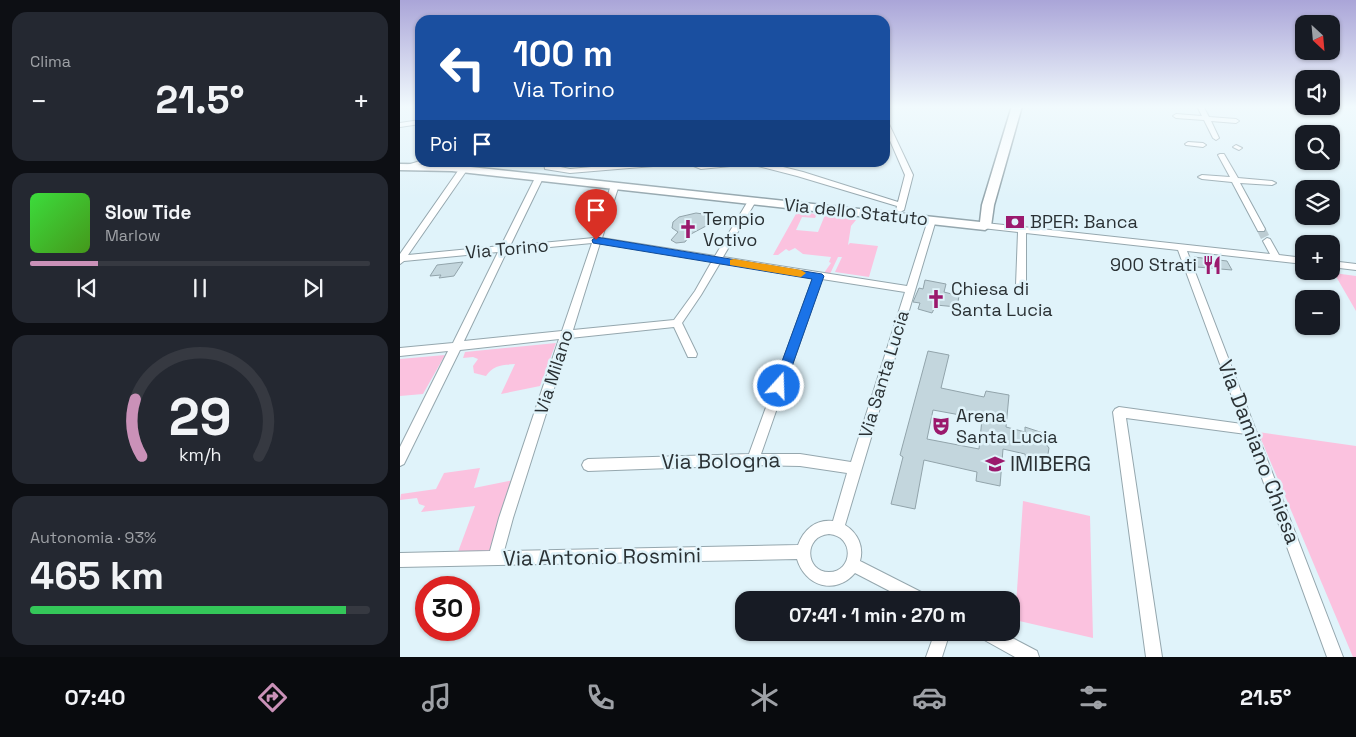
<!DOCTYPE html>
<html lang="it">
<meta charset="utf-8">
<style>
:root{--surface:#171b24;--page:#242831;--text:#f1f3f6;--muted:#9ea1a6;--line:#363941;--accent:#ca91b8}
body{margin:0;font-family:"Space Grotesk",sans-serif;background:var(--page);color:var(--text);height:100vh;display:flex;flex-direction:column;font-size:19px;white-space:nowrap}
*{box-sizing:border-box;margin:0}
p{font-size:16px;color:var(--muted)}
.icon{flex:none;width:28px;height:28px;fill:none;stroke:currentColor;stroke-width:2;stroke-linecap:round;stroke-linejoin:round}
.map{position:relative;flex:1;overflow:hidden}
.details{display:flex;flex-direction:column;gap:12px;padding:12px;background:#0d0f14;width:400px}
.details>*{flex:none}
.banner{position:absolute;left:15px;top:15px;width:475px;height:152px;border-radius:15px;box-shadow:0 1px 4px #0004;background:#1a4fa0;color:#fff;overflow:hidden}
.needle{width:32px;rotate:154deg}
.fabs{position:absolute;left:895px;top:15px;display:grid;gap:10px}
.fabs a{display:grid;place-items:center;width:45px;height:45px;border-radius:10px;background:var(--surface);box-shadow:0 1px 4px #0004;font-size:25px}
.speed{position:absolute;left:15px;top:576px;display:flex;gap:10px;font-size:25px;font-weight:700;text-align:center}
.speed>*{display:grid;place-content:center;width:65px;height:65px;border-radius:50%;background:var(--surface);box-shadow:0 1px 4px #0004;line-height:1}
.speed .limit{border:8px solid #d22;background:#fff;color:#111}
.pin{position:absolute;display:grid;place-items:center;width:42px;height:42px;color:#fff;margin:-51px -21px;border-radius:50% 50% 50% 0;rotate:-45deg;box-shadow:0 0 5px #0007}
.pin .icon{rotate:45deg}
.me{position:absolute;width:55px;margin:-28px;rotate:20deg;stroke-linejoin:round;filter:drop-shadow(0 0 4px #0008)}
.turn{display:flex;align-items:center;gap:18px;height:105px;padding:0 15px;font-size:22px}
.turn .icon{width:65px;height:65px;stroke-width:2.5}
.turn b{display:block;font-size:35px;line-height:42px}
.then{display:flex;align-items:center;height:48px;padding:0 15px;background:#0003;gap:10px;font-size:19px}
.big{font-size:38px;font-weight:600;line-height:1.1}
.details .widget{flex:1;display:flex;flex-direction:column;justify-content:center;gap:8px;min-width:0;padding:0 18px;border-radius:15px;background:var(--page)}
.details .dial{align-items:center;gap:0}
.dial svg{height:130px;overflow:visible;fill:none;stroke:var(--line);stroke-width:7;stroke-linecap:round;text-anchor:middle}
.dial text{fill:var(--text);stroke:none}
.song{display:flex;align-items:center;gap:15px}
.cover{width:60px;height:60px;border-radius:8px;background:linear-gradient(135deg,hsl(120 70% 55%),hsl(100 70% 35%))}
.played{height:5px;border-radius:2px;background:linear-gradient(90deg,var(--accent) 20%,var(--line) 20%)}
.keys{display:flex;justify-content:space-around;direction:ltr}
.heat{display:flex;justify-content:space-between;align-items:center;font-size:28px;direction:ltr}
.charge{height:8px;border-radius:4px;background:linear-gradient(90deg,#34c759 93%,var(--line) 0)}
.trip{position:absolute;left:335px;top:591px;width:285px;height:50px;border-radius:15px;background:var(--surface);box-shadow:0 1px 4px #0004;font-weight:600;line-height:50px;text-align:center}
.tabs{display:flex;height:80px;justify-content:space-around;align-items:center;background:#090b0e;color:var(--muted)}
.tabs .icon{width:35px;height:35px}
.tabs .current{color:var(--accent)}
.tabs b{font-size:22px;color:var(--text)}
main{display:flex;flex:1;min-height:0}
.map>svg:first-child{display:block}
</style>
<main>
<section class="details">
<div class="widget"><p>Clima</p>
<div class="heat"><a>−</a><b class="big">21.5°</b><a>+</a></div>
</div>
<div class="widget">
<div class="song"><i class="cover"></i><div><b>Slow Tide</b><p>Marlow</p></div></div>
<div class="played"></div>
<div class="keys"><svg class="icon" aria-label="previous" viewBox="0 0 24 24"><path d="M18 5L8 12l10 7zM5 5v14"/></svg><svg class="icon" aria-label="pause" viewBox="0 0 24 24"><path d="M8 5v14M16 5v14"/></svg><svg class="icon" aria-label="next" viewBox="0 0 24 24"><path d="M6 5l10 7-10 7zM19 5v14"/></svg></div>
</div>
<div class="widget dial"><svg viewBox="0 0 100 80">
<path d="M14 69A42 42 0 1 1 86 69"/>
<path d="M14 69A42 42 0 0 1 10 34" stroke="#ca91b8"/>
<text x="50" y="56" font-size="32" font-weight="700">29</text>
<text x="50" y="72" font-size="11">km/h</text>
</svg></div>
<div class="widget"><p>Autonomia · 93%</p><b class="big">465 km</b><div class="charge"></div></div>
</section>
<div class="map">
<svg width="956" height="657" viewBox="0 0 956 657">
<rect width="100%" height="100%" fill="#e0f3fa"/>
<path fill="#fbc2df" d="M397,212L417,214L415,218L402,217L396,230L418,232L425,215L456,220L451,226L448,245L450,243L478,246L469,277L435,272L442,257H438L430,274L424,273L431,263L429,262L431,257L403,254L395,248L389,251L386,249L378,255H373Z
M934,273L956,276V311Z
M156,343L140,386L101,394L115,364C102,365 93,365 86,376L74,373L73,366L78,359L73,357L63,358L65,352Z
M45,355L23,394L0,396V359Z
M858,432L956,446V657H953Z
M80,468L74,488L114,480L91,554L58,552L75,506L21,512L25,506L19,504L17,498L0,500L1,494L36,489L44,473Z
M623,501L690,516L693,638L615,620Z"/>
<path fill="#c3d6dd" stroke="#92a4ab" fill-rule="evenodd" d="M296,213L303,214L308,219L306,226L291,234L285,242L276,243L271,240L278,232L272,228L273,222L279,217Z
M794,257L827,261L832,270L797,267Z
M63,262L54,276L39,278L41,275L30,276L37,265Z
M525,280L546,284L544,292L559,296L557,307L536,305L532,313L518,309L520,303L513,302L519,288L523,289Z
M528,351L549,355L541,388L584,397L586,391L609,395L606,427L625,432V427L643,433L645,443L649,448L648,454L641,456L642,463L626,459L625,454L603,449L600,486L576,481L577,472L524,460L515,509L491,504L503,457L500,455ZM533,410L582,419L579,449L527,439Z"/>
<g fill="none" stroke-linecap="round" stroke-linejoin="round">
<path stroke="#bcccd2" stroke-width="9" stroke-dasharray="9 4.5" stroke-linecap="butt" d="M861,229L867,241"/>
<g stroke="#95a7ae" stroke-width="2">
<path id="street" d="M797,106H803L809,117L836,119L839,121L836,123L811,121L819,138L816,140L813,138L804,120L776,118L773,116L776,114L802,116Z
M20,120V124L0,127V123Z
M485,120L488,122L513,175L504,210L500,212L496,210L497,206L397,176L350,164L301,169L284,162H295L302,165L323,162H363L403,172L498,202L505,175L485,129Z
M788,142L803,143L806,145L803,147L786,145L785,144Z
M836,145L842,148L839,150L833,147Z
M820,154H824L838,178L872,181L876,183L872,185L840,183L865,229L864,231H858L857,229L832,182L802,179L798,177L802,175L830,177L818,155Z
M20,161V162H28L8,168L4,166Z
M144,162H151V165L170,169L245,162H280L277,164L170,173L145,169Z
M60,168L67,170L8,255L101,246L135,178L139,176L143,178L110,246L194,238L211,185L215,183L219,185L202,238L315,256L348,201L352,199L356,201L323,257L507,286L528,220L529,218H535L536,220L445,525C458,533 464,547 460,561L527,595L529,600H507L455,573C435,596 405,586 397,559L0,567V553L90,551L99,518L159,339L60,350L4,464L0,466V447L48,351L0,356V348L53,343L98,252L4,261L0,264V254ZM192,243L162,331L64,341L107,251ZM200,243L312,261L295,291L274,320L173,330ZM320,263L413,278L349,454L188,459L184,461L182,465L184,469L188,471L353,465L400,466L447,473L433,521C416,519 404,529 398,545L104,551L113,518L170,338L274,327L288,357H296L297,354L282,323L301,295ZM422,279L505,292L451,462L400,454H361ZM429,534C455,536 453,572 429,572C405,572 403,536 429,534Z
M585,223L870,254L863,241L867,238L870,239L879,255L904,258V264L787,251L943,657H927L846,434L726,418L762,657H746L713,412L715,409L719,407L842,424L778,250L626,233V285L621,288L616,285L618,232L582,228L581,226Z
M931,261L956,264V270L931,267Z
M535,632H550L542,657H526Z
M577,632H601L637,651L639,657H615L579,637Z"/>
</g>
<g stroke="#95a7ae" stroke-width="3">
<path id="secondary" d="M612,106H622L594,205L591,226L585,230L52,171L0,170V164L52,165L580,222L582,205Z"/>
</g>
<use href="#street" fill="#fff" fill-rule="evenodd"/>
<use href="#secondary" fill="#fff" fill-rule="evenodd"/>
</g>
<linearGradient id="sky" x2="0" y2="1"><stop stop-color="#aaa5d8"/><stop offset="0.54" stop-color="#f1fafd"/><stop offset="1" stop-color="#f1fafd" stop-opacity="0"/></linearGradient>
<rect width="956" height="198" fill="url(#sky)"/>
<path fill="#1a73e8" stroke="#114b97" d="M196,237L422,274L424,276L384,389H375L373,386L412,279L193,243L192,240Z"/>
<path fill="#f59e0b" d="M334,259L401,270L406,273L401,277L330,265V260Z"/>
<defs>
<g id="bank-bare" transform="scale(1.5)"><path d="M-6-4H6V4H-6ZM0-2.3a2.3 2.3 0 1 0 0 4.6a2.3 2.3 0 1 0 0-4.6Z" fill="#9b196d" stroke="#e0f3fa" stroke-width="2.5" paint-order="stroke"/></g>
<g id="church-bare" transform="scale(1.5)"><path d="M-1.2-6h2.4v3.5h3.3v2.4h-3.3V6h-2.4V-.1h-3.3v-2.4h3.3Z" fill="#9b196d" stroke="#e0f3fa" stroke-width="2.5" paint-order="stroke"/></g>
<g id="restaurant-bare" transform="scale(1.5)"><path d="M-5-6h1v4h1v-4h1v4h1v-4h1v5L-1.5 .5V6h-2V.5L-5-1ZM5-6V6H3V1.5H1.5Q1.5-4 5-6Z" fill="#9b196d" stroke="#e0f3fa" stroke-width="2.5" paint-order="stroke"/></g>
<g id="theatre-bare" transform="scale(1.5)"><path d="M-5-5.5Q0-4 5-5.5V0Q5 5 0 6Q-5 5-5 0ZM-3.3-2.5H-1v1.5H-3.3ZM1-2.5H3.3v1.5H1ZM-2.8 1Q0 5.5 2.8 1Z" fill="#9b196d" stroke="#e0f3fa" stroke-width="2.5" paint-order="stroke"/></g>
<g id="school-bare" transform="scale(1.5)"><path d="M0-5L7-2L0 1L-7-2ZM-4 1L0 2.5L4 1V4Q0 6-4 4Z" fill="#9b196d" stroke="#e0f3fa" stroke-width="2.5" paint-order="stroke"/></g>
</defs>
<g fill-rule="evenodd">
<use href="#bank-bare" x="615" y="222"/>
<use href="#church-bare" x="288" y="229"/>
<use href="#restaurant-bare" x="812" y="265"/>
<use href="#church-bare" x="536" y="299"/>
<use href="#theatre-bare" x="541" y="426"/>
<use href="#school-bare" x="595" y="464"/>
</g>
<g text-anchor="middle" stroke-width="5" stroke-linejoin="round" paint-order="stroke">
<g font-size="18" fill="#2a3134" stroke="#e0f3fa">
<text transform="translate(456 212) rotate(6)" y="6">Via dello Statuto</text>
<text transform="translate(107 249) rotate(-5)" y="6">Via Torino</text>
<text transform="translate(154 372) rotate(-72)" y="6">Via Milano</text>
<text transform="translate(484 374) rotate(-73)" y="6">Via Santa Lucia</text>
</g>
<g font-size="18" fill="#2a3134" stroke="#e0f3fa" text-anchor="start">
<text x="303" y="225">Tempio<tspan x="303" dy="21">Votivo</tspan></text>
<text x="630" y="228">BPER: Banca</text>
<text x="797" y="271" text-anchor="end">900 Strati</text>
<text x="551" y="295">Chiesa di<tspan x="551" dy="21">Santa Lucia</tspan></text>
<text x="556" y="422">Arena<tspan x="556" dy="21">Santa Lucia</tspan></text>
</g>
<g font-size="21" fill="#2a3134" stroke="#e0f3fa">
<text transform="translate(859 452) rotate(69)" y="7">Via Damiano Chiesa</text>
<text transform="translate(321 461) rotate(-1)" y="7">Via Bologna</text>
<text transform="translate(202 557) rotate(-1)" y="7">Via Antonio Rosmini</text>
</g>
<g font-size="21" fill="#2a3134" stroke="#e0f3fa" text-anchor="start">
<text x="610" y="471">IMIBERG</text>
</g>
</g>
</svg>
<div class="fabs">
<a><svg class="needle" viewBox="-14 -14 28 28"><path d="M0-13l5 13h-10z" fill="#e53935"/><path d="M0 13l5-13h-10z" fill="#9ea1a6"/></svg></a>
<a><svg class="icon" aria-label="sound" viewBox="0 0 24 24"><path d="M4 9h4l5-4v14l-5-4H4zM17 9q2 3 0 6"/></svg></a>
<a><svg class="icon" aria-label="search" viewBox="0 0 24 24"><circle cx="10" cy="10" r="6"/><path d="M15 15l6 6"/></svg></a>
<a><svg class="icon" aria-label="layers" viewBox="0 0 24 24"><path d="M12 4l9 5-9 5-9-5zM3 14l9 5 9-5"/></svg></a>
<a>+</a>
<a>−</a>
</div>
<div class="speed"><div class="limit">30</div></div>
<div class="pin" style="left:196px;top:240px;background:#d93025"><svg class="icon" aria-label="arrive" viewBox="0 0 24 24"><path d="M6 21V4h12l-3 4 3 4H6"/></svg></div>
<svg class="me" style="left:379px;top:386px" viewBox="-20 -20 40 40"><circle r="17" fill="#1a73e8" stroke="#fff" stroke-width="3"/><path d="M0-11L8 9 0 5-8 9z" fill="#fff"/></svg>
<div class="trip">07:41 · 1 min · 270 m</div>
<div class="banner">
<div class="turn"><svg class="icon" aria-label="left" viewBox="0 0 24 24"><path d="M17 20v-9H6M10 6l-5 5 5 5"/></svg><div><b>100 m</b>Via Torino</div></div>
<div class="then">Poi<svg class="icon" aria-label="arrive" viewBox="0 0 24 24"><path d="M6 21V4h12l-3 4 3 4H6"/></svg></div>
</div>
</div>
</main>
<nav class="tabs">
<b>07:40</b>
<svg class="icon current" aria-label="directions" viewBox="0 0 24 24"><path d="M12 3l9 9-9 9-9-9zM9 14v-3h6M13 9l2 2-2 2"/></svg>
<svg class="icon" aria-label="music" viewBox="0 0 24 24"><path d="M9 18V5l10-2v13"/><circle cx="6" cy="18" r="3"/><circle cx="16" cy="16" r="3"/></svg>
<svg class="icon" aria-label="phone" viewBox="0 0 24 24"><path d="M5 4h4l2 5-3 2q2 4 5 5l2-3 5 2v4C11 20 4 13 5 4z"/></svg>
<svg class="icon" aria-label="climate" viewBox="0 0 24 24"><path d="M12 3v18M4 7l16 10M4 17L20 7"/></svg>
<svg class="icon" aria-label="car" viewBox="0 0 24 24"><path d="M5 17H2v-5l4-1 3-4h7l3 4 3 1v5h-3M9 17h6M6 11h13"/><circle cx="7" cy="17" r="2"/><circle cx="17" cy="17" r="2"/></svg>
<svg class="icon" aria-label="filters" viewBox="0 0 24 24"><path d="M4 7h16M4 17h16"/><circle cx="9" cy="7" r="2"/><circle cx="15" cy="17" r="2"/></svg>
<b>21.5°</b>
</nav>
